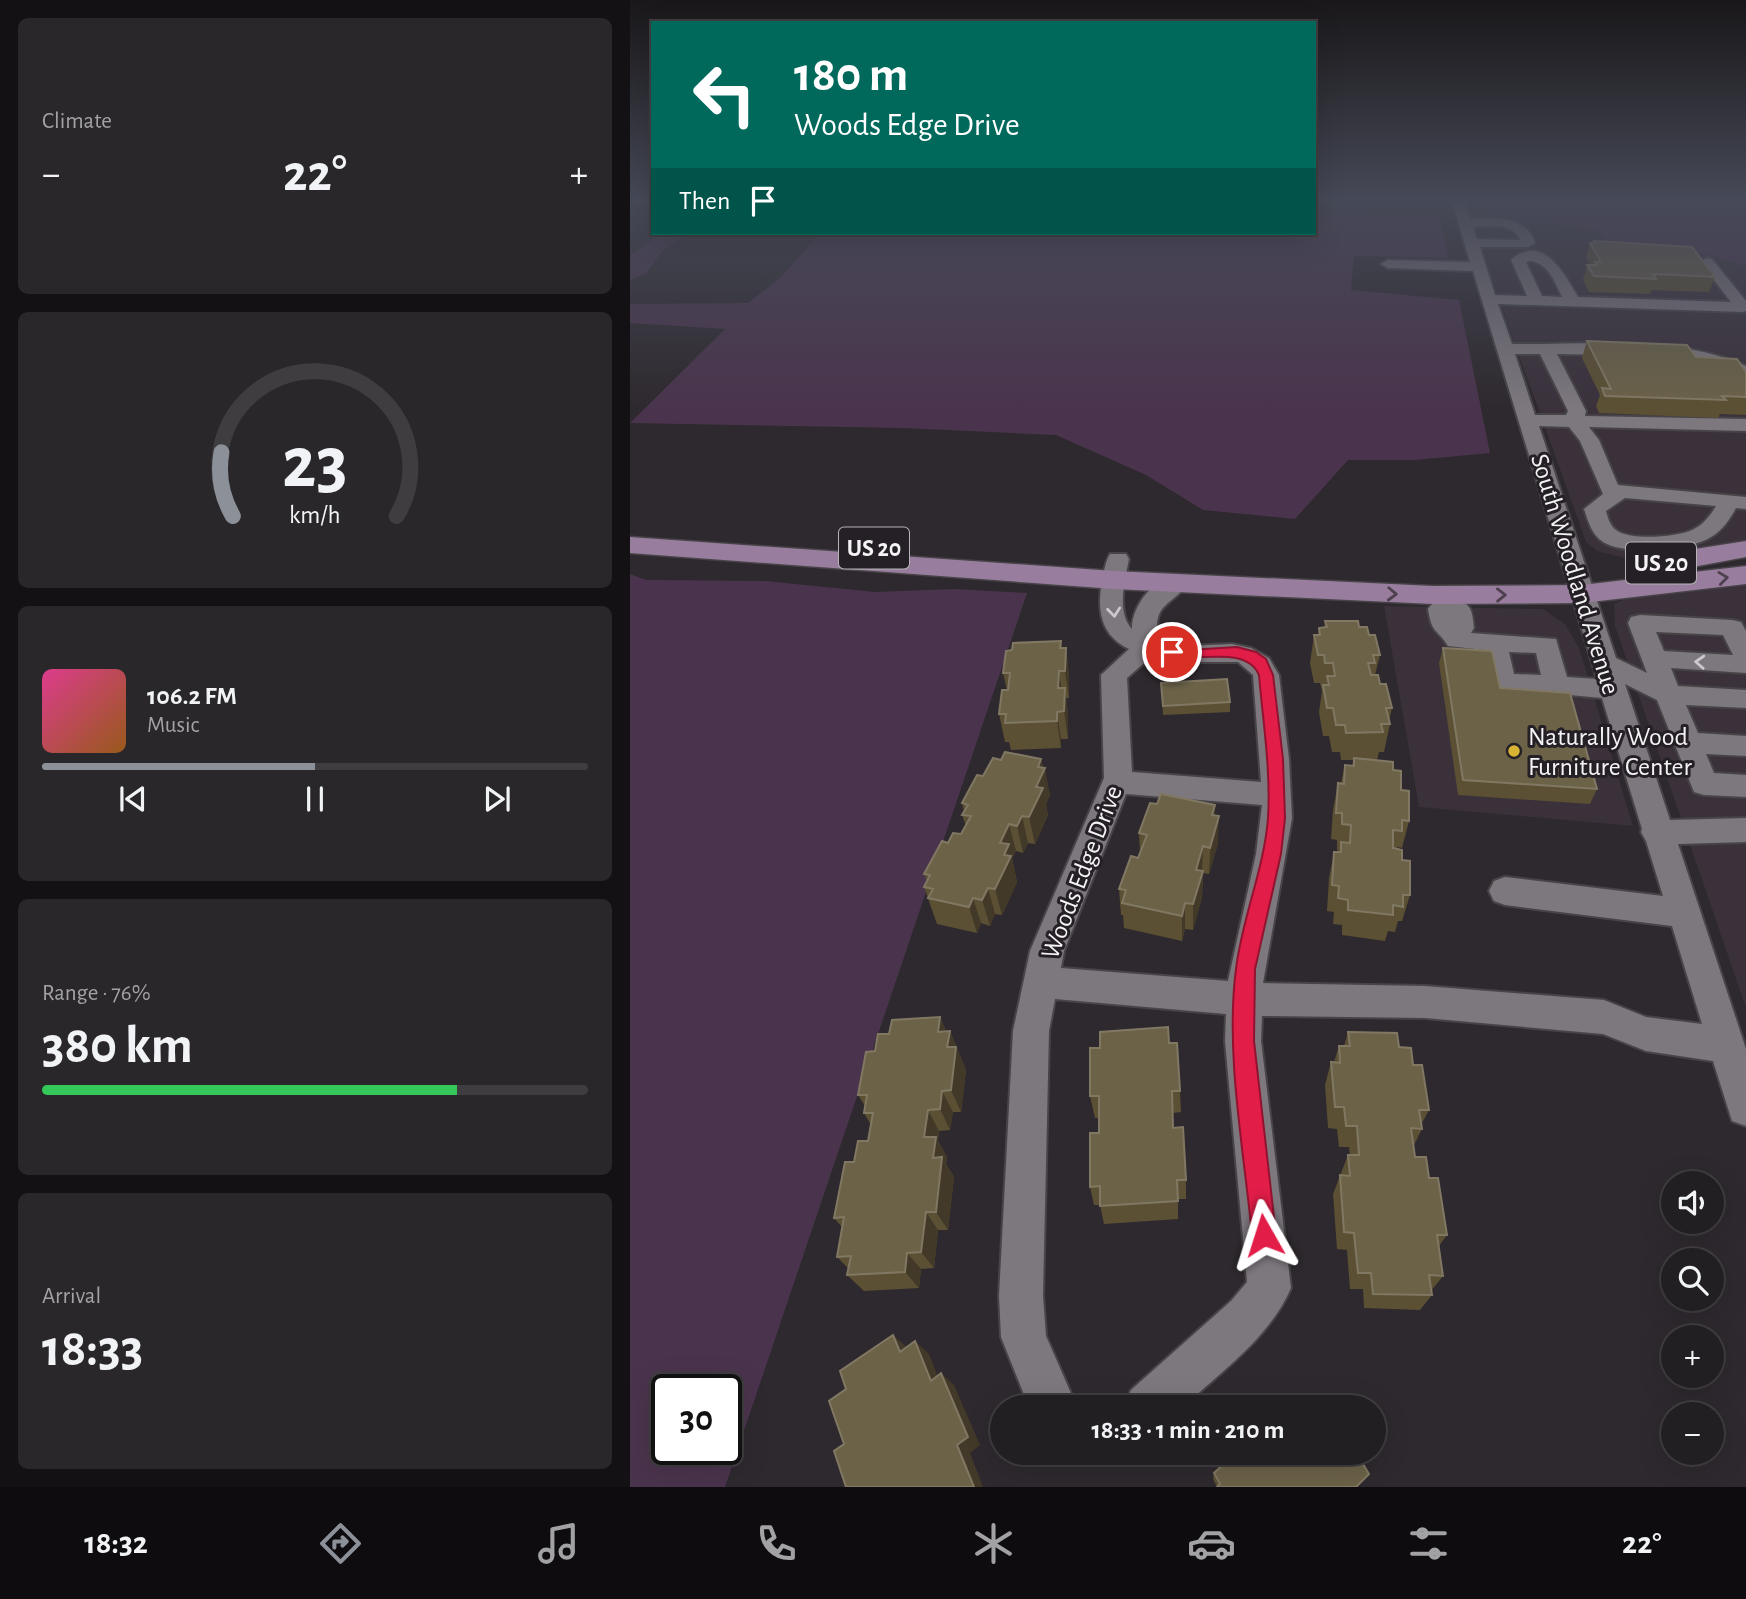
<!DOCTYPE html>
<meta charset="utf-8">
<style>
:root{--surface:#221f22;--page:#2a272a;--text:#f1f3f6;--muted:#a2a2a5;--line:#3f3d40;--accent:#8c9099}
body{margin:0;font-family:"Alegreya Sans",sans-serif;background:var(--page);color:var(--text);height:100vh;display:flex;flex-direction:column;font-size:26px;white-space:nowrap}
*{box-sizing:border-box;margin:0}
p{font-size:23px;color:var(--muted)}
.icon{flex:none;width:38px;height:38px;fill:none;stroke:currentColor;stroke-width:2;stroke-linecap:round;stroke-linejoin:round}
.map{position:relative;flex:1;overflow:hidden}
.sheet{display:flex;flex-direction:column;gap:18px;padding:18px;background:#131113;width:630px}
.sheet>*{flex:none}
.hud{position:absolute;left:21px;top:21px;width:665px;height:214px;border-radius:0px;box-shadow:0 7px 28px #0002,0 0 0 2px var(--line);background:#00695c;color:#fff;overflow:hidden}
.tools{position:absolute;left:1031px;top:1171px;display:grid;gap:14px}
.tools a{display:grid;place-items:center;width:63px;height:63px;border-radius:50%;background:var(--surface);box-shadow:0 7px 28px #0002,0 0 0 2px var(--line);font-size:35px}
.speed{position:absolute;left:21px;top:1374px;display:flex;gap:14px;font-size:35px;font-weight:700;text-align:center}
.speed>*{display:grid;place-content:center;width:91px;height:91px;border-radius:50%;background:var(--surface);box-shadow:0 7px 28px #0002,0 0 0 2px var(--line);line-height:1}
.speed .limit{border:4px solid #111;border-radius:10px;background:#fff;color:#111}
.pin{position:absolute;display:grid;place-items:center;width:60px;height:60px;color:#fff;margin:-30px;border:4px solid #fff;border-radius:50%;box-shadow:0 2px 7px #0007}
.me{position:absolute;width:77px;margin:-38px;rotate:354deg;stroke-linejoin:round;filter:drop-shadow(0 0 5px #0008)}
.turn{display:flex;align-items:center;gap:24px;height:147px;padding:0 28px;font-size:32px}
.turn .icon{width:91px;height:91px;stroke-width:2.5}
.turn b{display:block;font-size:49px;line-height:60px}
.then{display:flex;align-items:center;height:66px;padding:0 28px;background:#0003;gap:14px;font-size:26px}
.big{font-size:52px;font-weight:700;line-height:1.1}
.sheet .tile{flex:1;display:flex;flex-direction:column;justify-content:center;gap:10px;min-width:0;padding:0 24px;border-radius:10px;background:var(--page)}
.sheet .dial{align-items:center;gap:0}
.dial svg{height:182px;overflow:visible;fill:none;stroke:var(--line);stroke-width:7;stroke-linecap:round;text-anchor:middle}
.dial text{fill:var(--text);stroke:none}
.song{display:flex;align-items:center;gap:21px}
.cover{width:84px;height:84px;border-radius:10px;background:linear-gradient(135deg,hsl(330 70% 55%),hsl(30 70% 35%))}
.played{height:7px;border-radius:4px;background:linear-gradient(90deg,var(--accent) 50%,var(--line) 50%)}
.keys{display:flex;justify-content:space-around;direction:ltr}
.heat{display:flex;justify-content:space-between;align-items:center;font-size:38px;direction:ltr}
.charge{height:10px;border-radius:5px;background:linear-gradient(90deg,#34c759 76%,var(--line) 0)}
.trip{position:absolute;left:360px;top:1395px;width:396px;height:70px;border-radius:35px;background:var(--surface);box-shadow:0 7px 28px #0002,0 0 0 2px var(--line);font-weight:700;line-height:70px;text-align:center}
.tabs{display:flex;height:112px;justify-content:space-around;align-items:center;background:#0e0c0e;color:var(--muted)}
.tabs .icon{width:49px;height:49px}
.tabs .active{color:var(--accent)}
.tabs b{font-size:32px;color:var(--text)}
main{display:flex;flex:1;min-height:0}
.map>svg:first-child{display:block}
</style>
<main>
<section class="sheet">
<div class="tile"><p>Climate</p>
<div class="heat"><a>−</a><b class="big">22°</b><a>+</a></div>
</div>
<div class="tile dial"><svg viewBox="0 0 100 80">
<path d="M14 69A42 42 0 1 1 86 69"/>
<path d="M14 69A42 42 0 0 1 9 41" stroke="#8c9099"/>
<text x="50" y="56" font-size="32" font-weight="700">23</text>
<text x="50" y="72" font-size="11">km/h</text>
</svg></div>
<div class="tile">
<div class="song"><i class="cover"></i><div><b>106.2 FM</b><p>Music</p></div></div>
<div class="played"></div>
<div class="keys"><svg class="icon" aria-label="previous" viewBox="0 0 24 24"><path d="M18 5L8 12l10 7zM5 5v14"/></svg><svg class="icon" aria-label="pause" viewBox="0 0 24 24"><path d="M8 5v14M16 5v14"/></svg><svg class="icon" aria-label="next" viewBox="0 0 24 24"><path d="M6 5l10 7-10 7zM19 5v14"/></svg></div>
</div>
<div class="tile"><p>Range · 76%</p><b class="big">380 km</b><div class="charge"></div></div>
<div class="tile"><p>Arrival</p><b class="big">18:33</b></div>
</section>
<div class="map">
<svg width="1116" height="1487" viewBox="0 0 1116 1487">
<rect width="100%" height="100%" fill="#2e292e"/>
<path fill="#3a313b" d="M834,201L1116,206V541L999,559L967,551L956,542Z
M1116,582V1008L985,626L984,604L1003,596Z
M754,606L913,609L935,624L949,648L1003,826L789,807Z"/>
<path fill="#4a344d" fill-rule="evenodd" d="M852,201L1116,205V267C1072,247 1015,251 968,247L976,242L970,232L947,226L857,220Z
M684,212L809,215L819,258L724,256L721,290L829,300L860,453L785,460H718L665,519L573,510L516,475L426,435L274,428L0,423L95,329L0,323V304L118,303L149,279L190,233H684Z
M33,233H61L33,250L16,273L0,281V255Z
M0,574L16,580L135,581L245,592L324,589L397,593L95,1487H0ZM37,1390H96V1449H37Z"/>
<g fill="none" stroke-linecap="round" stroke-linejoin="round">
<g stroke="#474448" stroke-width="4">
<path id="minor" d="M822,201H834L840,219C865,219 896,215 905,243L898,247H850L865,295L897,296L881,260C912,232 935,274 948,297L1101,302L1070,262L1077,258L1082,259L1116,301V311L1113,312L868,304L882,344C958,345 1045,334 1116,366V378L1087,366L1033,356L927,354L956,411L955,416L1116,419V431L959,427L969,440L988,485L1116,497V509L1106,508C1100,519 1092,531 1081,537C1059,551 996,556 973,542C962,535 958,521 954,509L973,494L950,441L939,427L909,426L986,658L1017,673L998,623L1001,617L1010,615L1102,620L1111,622L1116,631V673L1041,668L1048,686L1116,690V708L1056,705L1068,733L1116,736V756L1076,754L1084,773L1116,775V797L1074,795L1064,792L1027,700L995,684L1040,820L1116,818V842L1048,844L1116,1049V1126L1102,1121L1083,1061L1016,1051L973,1034L795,1018L632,1016L631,1041L661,1288C640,1337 591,1372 553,1407H494L501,1390L601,1301L617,1282L595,1041L596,1014L425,999L419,1031L413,1296L416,1336L447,1407H399L371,1337L369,1296L383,1031L400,951L474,778L471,675L499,649C470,635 467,610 472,581C474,572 475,562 480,554H496L499,559C495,580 486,612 502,629C501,605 529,570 555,577L559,582C541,608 521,602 529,641L556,646L602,644L621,648L639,658L649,675L659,759L662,818L633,983L795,986L974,1000L1016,1017L1072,1024L1042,926L875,905L864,901L859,891L864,881L875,877L1033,896L1016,841L1011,832L1012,829L972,698L863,688L859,682L854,650L818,646C807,628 802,635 798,609C806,596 828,594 838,606C843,611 843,621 844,628L841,633L926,639L937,677L967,679L843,271L758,268L751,264L758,260L840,262ZM843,227C859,227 883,222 890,240L847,239ZM900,261C918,263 925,282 932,297L912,296L896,262ZM885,354H910L938,411L936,415H905ZM995,498L1086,506C1080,516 1073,525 1062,530C1047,537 1000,541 986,530C980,526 978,518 976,511ZM1026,632L1093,635L1103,655L1034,651ZM879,652L906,653L911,675L884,674ZM522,656L556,662H608L623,675L631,782L502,772L497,678ZM496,794L632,805L626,854L598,981L431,968L434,951Z"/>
</g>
<g stroke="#474448" stroke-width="3">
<path id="major" d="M0,537L484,571L803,586L952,585L1116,566V584L952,603L803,604L484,589L0,553Z
M1116,541V557L1052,569L1042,566L1038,560L1042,554L1052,551Z"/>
</g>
<use href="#minor" fill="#7d787e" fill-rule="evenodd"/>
<use href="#major" fill="#997d9e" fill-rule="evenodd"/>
</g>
<path fill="#5b5033" d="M964,241L1085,277L1079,292L1022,290L1020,294L959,292L953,280L957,265H960L956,258L960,243H963Z
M957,341L1066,357L1116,372V415L1090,414L1088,418L969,413L966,406L970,395L952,358Z
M695,621L729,627L739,635L750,655L745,675L762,708L759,721L760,724L754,752H749L747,760L763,770L771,790L779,821L772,848L767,847V849L772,860L780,895L772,921H768L765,932L758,931L755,941L712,935V925L703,924L704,912L697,911L699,878L704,852H709V851L707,850V840L701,839L703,810L708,783H711L715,765L722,766L723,760H711L710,752H702L699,736H693L689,712L692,691L690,683H684L680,663L684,635H688L689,628H694Z
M431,641L432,648H436L439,676V698H436L438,715V739H431V748L381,750L379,742H375L369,714L377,690L373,673L382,650Z
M813,648L967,789L960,804L828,795L809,663Z
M531,683L600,702V712L533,715Z
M411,759L420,795L416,804L418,815L405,844L398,843L393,853L386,851L382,858L387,882L372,915L365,914L360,926L351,923L347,933L307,924L294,887L297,881L294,874L318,843L331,834L336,826L332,815L334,811L332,803L353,776L371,760Z
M527,804L585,805V816L588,843L579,874L573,873L572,897L563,930L555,929L552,941L494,928L493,915H491L489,889L508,858L510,852L509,833Z
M310,1017L316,1031H320L336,1070L331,1112H323L320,1130L309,1131L308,1141L317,1157L316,1164L324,1177L318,1230H308L304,1268L291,1269L289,1288L234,1291L217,1275L218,1268L207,1257L212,1227L204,1218L224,1162L238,1141L241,1125L234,1113L235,1106L228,1095L245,1051L259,1034Z
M718,1032L769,1047L783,1065L799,1110L791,1125L792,1129L784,1145L785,1157L799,1178L817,1235L809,1246L813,1276L801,1291L802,1295L790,1310L734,1308L733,1289H720L717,1250L707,1249L703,1194L718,1155H720L719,1147H709L707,1129L698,1128L695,1085L701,1062H704L709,1046H714Z
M539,1043L550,1091L551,1112L543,1113V1128L556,1180V1199H548V1219L474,1224L470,1205H464L460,1187L469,1133V1118H465L460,1096Z
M584,1473L726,1487H587L583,1479Z"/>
<path fill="#423928" d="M436,648L439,676V698L435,671Z
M429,671L433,699L428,688Z
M435,688L438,715V739L434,711Z
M427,712L431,739V748L427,721Z
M411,759L414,771L415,768L420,795L416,804L418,815L405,844L399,817L406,787L408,767Z
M585,805V830L589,816L588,843L579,874L582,815Z
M392,816L398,843L393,853L387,826Z
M379,824L386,851L382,858L387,882L372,915L365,889L370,843Z
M573,846L572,873L566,870Z
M573,871L572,897L563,930V904Z
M358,888L365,914L360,926L352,900Z
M343,898L351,923L347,933L339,907Z
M555,903V929L552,941V916Z
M310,1017L319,1038L320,1031L336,1070L331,1112L321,1090L308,1032Z
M312,1091L323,1112L320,1130L310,1109Z
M298,1110L309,1131L308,1141L317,1157L316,1164L324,1177L318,1230L306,1212L303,1158L294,1137Z
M296,1212L308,1230L304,1268L291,1252Z
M277,1253L291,1269L289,1288L275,1272Z
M263,1335L278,1348L270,1352Z
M285,1341L299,1354L314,1392L301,1381Z
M311,1373L324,1385L350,1445L340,1453L353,1487H344L327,1445Z"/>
<path fill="#6b6248" stroke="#817863" stroke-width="2" d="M964,241L1062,247L1085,277L1023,274L1026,279L964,276L957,265H967L965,262H971L960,243H965Z
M957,341L1057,345L1066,357L1107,359L1116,372V397L1092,396L1096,400L975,396L972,388L981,389Z
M695,621H728L729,627H737L739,635H745L750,655H743L745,663H738L741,675H748L750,684H756L762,708H756L760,724H751L753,732L716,733L715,725H706L703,708H697L693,685H699L697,676H705L703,663H695L694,655H688L684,635H690L689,628L697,627Z
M431,641L430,648H436L435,671H429L428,688H435L434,711L427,712V721L375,723L376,714H369L372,690H378L380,673H373L376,651L382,650L383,643Z
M813,648L862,651L870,688L940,693L967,789L833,780Z
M597,679L600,702L533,706L531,683Z
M375,752L411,759L408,767L415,768L406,787L413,788L399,817L392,816L387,826L379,824L370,843L379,844L374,855L381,856L365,889L358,888L352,900L343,898L339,907L298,898L303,889L294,887L300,875L294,874L312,841L318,843L323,833L331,834L341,816L332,815L338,805L332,803L347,775L353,776L363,758L371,760Z
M724,758L763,762V770L771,771V790L779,791V821L772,820V831L763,830V848L772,850V860L780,861V895H773V907L763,905V915L718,910V900L708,898L709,886L702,885L704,852H711V842L720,843L721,825L712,824V813H706L708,783L714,784L715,765L724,766Z
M531,794L585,805L582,815L589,816L580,848L573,846L566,870L573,871L563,904L555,903L552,916L492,903L496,890L489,889L501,856L508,858L517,835L509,833L520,803L527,804Z
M310,1017L308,1032L320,1031L317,1047H326L321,1090L312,1091L310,1109L298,1110L294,1137H306L303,1158L312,1157L306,1212H296L291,1252L277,1253L275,1272L217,1275L221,1256L207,1257L214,1217L204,1218L215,1162H224L228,1141H238L243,1113H234L237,1095H228L236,1052L245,1051L248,1034H259L262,1020Z
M538,1027L539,1043H547L550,1091H542L543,1128L553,1127L556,1180H547L548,1201L470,1206V1186L460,1187V1133H469V1096H460V1048H470V1032Z
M718,1032L767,1033L769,1047L781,1048L783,1065H792L799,1110H789L792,1129L781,1128L785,1157H796L799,1178H808L817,1235H807L813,1276L799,1275L802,1295L743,1294L741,1273H728L724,1233L714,1232L710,1175L720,1176L718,1155H729L727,1126H716L714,1107H705L701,1062L710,1063L709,1046H720Z
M263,1335L270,1352L285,1341L301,1381L311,1373L338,1437L327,1445L344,1487H216L204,1451L214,1444L199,1401L216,1389L210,1371Z
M607,1452H726L739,1474L726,1487H587L590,1484L584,1473Z"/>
<defs><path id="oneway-chevron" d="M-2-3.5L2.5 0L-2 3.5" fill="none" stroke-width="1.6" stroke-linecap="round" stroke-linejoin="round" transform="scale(1.75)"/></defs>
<g stroke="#4d414f">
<use href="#oneway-chevron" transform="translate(1093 578) rotate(-7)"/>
<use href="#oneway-chevron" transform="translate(762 594) rotate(2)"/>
<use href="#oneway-chevron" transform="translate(871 595) rotate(-1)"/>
</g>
<g stroke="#ccc8cd">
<use href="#oneway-chevron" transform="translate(484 612) rotate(84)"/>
<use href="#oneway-chevron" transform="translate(1070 662) rotate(-177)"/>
</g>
<linearGradient id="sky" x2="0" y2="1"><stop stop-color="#191719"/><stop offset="0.49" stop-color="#464957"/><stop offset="1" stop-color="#464957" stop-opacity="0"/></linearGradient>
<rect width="1116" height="409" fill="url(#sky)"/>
<path fill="#e11d48" stroke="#92132f" stroke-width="2" d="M607,647L626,652L636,659L643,675L653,759L655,818L651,854L625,969L624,1041L646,1235L643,1244L634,1247L626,1244L622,1235C614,1151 595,1053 606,969C612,918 634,870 638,818C641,771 633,722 629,675C616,644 565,663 537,656L535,652L542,648L558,650Z"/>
<circle fill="#d9b334" stroke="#242025" stroke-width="2.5" cx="884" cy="751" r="7"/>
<g text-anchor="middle" stroke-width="6" stroke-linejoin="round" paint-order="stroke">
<g fill="#242025" stroke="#b7b4b8" stroke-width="2">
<rect x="209" y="527.5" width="70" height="41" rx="5"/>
<rect x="996" y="542.5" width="70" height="41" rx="5"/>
</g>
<g font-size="24" font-weight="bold" fill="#f6f3f7">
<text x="244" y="556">US 20</text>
<text x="1031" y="571">US 20</text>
</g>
<g font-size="26" fill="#f6f3f7" stroke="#242025">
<text transform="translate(946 574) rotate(73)" y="9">South Woodland Avenue</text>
<text transform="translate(451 872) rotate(-69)" y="9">Woods Edge Drive</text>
</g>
<g font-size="26" fill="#f6f3f7" stroke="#242025" text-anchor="start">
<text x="898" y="745">Naturally Wood<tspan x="898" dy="30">Furniture Center</tspan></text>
</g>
</g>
</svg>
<div class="tools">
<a><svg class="icon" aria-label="sound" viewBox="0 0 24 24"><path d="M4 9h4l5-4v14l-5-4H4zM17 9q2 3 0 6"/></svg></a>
<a><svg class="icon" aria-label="search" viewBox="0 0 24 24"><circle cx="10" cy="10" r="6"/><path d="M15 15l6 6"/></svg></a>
<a>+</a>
<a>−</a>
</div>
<div class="speed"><div class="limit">30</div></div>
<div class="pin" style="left:542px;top:652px;background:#d93025"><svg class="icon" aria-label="arrive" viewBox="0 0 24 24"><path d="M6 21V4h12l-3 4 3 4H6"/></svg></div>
<svg class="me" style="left:634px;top:1235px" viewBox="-20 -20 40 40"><path d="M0-17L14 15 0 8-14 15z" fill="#e11d48" stroke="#fff" stroke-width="4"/></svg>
<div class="trip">18:33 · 1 min · 210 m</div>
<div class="hud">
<div class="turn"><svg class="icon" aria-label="left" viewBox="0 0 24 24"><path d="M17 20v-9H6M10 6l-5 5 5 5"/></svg><div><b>180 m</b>Woods Edge Drive</div></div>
<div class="then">Then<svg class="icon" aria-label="arrive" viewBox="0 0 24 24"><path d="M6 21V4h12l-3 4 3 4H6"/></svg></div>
</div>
</div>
</main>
<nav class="tabs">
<b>18:32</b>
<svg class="icon active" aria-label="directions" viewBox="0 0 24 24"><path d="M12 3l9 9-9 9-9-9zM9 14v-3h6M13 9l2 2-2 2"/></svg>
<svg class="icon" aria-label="music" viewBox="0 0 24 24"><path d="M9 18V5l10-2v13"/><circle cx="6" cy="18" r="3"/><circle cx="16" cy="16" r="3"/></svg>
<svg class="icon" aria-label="phone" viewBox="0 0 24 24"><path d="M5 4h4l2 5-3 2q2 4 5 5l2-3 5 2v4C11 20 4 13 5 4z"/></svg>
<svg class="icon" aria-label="climate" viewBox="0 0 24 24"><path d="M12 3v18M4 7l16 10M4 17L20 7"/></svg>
<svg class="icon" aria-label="car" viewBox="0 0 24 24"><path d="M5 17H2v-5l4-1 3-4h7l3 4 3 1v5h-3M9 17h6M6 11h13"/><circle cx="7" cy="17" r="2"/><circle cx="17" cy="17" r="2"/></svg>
<svg class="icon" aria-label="filters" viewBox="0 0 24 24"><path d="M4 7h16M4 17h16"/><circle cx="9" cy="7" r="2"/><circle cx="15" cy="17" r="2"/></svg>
<b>22°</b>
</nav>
